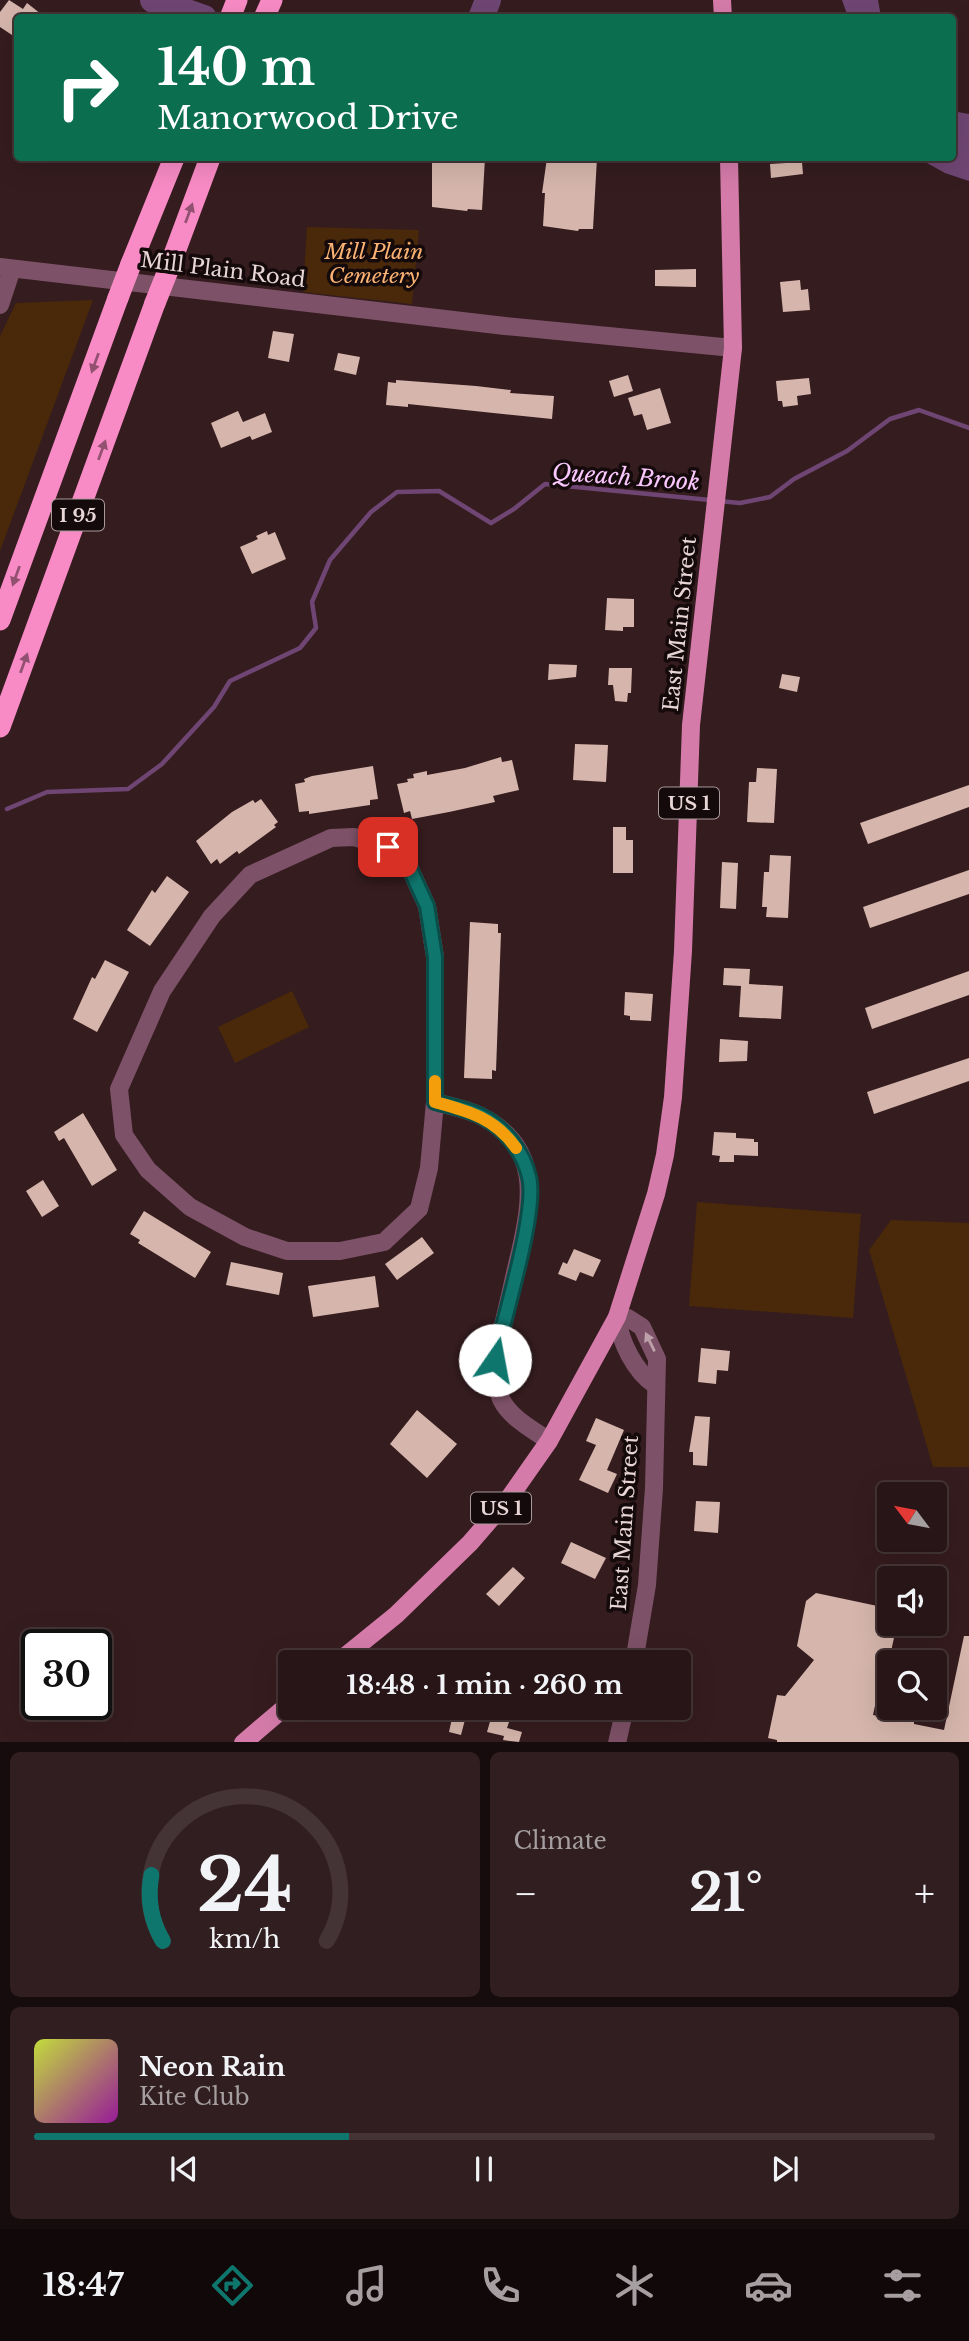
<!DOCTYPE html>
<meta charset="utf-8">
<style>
:root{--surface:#281517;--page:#301e20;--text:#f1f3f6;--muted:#a59fa1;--line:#443436;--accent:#0f766e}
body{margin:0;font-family:"Libre Baskerville",serif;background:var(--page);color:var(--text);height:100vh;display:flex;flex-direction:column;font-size:26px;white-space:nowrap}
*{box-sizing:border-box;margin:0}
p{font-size:23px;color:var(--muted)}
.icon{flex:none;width:38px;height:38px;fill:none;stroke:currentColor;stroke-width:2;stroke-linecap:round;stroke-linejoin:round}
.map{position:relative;height:1742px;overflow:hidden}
.sheet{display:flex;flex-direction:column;gap:10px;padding:10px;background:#160c0d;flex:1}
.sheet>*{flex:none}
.top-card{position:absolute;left:14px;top:14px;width:942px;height:147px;border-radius:7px;box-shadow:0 7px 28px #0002,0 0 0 2px var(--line);background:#0b6e4f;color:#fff;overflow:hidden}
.needle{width:46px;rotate:302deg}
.tools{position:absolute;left:877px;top:1482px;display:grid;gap:14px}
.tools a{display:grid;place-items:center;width:70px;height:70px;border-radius:7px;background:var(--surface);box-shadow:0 7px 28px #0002,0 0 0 2px var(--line);font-size:35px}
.speed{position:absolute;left:21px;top:1629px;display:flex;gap:14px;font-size:35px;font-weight:700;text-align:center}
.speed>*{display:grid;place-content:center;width:91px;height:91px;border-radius:50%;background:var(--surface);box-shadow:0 7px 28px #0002,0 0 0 2px var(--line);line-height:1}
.speed .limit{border:4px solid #111;border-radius:10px;background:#fff;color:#111}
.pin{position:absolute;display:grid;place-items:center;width:60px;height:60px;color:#fff;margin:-30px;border-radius:14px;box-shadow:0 4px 10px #0006}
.me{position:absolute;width:77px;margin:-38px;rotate:12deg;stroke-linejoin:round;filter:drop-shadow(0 0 5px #0008)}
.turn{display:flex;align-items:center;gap:24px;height:147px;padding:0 28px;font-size:32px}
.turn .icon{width:91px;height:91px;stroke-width:2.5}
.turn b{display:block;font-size:49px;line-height:60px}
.big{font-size:52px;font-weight:700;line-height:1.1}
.sheet .card{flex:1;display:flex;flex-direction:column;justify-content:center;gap:10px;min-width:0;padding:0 24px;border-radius:10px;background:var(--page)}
.sheet .dial{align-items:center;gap:0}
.dial svg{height:182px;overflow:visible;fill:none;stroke:var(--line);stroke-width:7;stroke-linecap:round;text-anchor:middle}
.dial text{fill:var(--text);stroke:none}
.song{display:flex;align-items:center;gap:21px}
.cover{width:84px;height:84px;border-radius:10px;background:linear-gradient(135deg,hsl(70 70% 55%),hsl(300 70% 35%))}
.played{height:7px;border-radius:4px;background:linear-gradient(90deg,var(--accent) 35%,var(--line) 35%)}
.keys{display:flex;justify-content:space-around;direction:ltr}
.heat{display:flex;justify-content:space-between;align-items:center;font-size:38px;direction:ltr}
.sheet .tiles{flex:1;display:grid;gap:10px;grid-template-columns:1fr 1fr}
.card:last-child{grid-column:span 2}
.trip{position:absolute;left:278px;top:1650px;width:413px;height:70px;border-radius:7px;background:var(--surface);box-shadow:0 7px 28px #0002,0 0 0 2px var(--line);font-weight:700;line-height:70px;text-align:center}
.menu{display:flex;height:112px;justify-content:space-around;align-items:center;background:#100809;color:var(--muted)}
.menu .icon{width:49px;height:49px}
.menu .current{color:var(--accent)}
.menu b{font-size:32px;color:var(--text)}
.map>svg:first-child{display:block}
</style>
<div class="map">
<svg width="969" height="1743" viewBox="0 0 969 1743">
<rect width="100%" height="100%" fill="#351c1f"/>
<path fill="#492909" d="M307,227L419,230L412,304L303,292Z
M93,300L0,551V336L16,303Z
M292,991L309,1027L235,1063L218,1027Z
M697,1202L861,1214L853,1318L689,1306Z
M891,1220L969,1223V1467H933L869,1250Z"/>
<path fill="#6f4673" d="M842,0H878L881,17H848Z
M952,111L969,114V181L945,173L918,158H952Z"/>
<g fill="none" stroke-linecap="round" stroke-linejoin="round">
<path stroke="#6f4673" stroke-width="4.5" d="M719,501L740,503L770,497L794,479L847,451L890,419L919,410L969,428
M7,809L47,792L128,789L162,764L214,707L230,681L300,648L316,628L312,602L330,560L371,512L397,492L439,491L491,523L514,509L545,484L710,500"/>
<path stroke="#6f4673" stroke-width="26" d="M153,0L204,18
M481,18L488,0"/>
</g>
<path fill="#d6b6ac" d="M9,0L23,9L27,3L46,18H18V39L0,27V12Z
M432,158H485L482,210L468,209L467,211L432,207Z
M547,158H597L593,229H579L578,231L543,226L545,193H542Z
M802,162L803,174L771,178L770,164Z
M696,269V287L655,286V270Z
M800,280L801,290L808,289L810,310L783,312L780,282Z
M273,331L294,334L289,362L268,358Z
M338,353L360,357L356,375L334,370Z
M628,375L633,391L614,397L609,381Z
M809,378L811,394L797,396L798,405L783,407L782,401H778L776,381Z
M396,380L476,386L511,390L510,393L554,396L552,419L408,404V407L386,405L388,382L396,383Z
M660,388L671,423L647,430L642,414L634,416L628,398Z
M238,411L243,422L265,413L272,432L252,440L250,436L221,448L211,423Z
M267,531L268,535L275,532L286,559L252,574L240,547L258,539L256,536Z
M607,598L634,599V627H623V631L605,630Z
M549,664L577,665L576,677L548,680Z
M609,668H632L631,693H628L627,702L615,701L613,685H608Z
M782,674L800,677L797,692L779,688Z
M575,744L608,745L606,782L573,780Z
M501,757L502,762L512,760L519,790L493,796L495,802L449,812L412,819L410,811L404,813L397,784L408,782L407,779L414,778L413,774L427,771V775L465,768Z
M373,766L378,799L370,800V805L309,814V811L299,812L295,784L305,782L304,779L312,776Z
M757,768L777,769L774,823L747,822L749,782H756Z
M969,785V807L868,844L860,823Z
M261,799L278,822L274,825L276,827L239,854L237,851L220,864L217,859L211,864L196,841L232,812L253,800L255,803Z
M613,827H626V840H633V873H613Z
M770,855L791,856L788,918L766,917L767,907H762L764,872H769Z
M722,862L738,863L736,909L720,908Z
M969,870V894L870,928L863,907Z
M167,876L189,892L150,946L127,930L152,890L155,893Z
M470,922L498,924V933H501L496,1071L492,1070V1079L464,1078Z
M105,960L129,972L97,1032L73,1019L92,977L95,979Z
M724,968L750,969L749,984L783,986L781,1019L739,1017L741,986L723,985Z
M969,971V995L872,1029L865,1008Z
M625,992L653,994L651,1021L630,1020V1016L624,1015Z
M720,1039L748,1041L747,1061L719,1062Z
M969,1058V1081L874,1114L867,1092Z
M83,1113L117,1170L92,1186L64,1138L59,1141L54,1132Z
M714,1132L736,1133V1138L754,1139V1142H758V1156L734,1155V1162H719L720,1156L712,1155Z
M43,1180L59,1206L42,1217L26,1191Z
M144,1211L211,1252L195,1278L138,1243L140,1240L130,1234Z
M422,1237L434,1253L397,1280L385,1264Z
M574,1249L601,1260L593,1277L580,1272L576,1281L558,1274L563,1262L567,1264Z
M231,1262L283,1273L279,1295L226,1285Z
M375,1276L379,1307L313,1317L308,1286Z
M701,1348L730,1351L728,1371L717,1370L716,1384L698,1382Z
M417,1410L457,1444L427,1478L390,1444Z
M695,1416L710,1417L707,1466L693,1465V1452H689Z
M596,1418L624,1430L607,1470L617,1474L608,1493L579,1480L596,1445L586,1441Z
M696,1501L720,1502L718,1533L694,1531Z
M571,1542L606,1558L595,1579L561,1563Z
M513,1567L525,1578L499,1606L486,1594Z
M816,1593L887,1608L886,1615L889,1616V1624H897L882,1693L878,1692L873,1715L914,1721V1724L944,1730L964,1636H969V1742H777V1740L768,1738L777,1695L785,1696L814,1660L797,1646L806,1601Z
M454,1709L467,1712L461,1735L449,1732Z
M491,1718L509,1722L507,1728L522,1732L519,1742L503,1740L504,1736L487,1732Z"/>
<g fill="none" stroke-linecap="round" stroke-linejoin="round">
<path stroke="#7d5167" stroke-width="18" d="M0,267L505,326L733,348
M0,305L12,269
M435,1102L429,1168L419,1209L384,1242L340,1251H287L245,1237L190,1207L148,1170L124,1135L119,1089L162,991L212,916L250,875L331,838L354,837L388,847L405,858L427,906L435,957V1102C450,1106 467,1109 481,1116C541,1147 532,1198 520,1252C514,1276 509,1301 503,1325C497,1349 490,1376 501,1399C510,1418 532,1429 549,1441
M634,1662L647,1585L654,1488L657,1359L642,1327L628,1318L617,1317C620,1341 634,1371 655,1385
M617,1743L625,1708"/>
<path stroke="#d57baa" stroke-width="18" d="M722,0L723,18
M338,1662L396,1615L470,1543L509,1498L549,1441L617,1317L656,1194L665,1155L673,1097L683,951L691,725L733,348L729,158
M243,1743L290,1703"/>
<path stroke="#f88bc5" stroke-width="21" d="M230,18L237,0
M264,18L272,0
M131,264L174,158
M169,268L210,158
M0,620L118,298
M0,727L155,303"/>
<path stroke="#f88bc5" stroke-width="21" d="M118,298L131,264
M155,303L169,268"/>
</g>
<defs><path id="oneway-solid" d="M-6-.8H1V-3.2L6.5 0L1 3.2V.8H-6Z" transform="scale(1.75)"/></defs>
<g fill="#925171">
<use href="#oneway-solid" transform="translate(189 213) rotate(-70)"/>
<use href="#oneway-solid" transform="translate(95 363) rotate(110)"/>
<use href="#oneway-solid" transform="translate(102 450) rotate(-70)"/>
<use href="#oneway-solid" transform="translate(16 576) rotate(110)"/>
<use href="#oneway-solid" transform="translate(24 663) rotate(-70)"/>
</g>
<use fill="#bda1aa" href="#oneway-solid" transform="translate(650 1342) rotate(-116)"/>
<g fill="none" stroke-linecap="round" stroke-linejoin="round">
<g stroke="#0a4d48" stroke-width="18">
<path id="route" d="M388,847L405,858L427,906L435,957V1102C450,1106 467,1109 481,1116C505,1128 523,1151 529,1177C538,1211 503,1319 495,1360"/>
</g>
<use href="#route" stroke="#0f766e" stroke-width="12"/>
<path stroke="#f59e0b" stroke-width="12" d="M435,1081V1102C468,1111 495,1118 516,1148"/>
</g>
<g text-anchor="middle" stroke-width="7" stroke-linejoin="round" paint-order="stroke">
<g fill="#150a0b" stroke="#a9999a" stroke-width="2">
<rect x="52" y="499.5" width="52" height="31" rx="5"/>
<rect x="659" y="787.5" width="60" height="31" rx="5"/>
<rect x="471" y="1492.5" width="60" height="31" rx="5"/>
</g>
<g font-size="19" font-weight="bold" fill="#e8d6d7">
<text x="78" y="522">I 95</text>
<text x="689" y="810">US 1</text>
<text x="501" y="1515">US 1</text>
</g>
<g font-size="21" font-style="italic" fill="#fcb373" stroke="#150a0b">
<text x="374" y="259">Mill Plain<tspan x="374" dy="24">Cemetery</tspan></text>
</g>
<g font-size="21" fill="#e8d6d7" stroke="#150a0b">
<text transform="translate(223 270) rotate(7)" y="7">Mill Plain Road</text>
<text transform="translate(680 624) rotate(-84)" y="7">East Main Street</text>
<text transform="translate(625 1523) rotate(-86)" y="7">East Main Street</text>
</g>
<g font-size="23" font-style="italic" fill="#fac7ff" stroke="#150a0b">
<text transform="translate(626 477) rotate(4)" y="8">Queach Brook</text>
</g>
</g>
</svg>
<div class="tools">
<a><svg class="needle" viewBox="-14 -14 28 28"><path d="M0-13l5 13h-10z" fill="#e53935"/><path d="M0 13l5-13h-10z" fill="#a59fa1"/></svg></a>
<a><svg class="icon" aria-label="sound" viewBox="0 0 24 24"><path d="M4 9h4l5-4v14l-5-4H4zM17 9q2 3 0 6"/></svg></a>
<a><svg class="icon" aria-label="search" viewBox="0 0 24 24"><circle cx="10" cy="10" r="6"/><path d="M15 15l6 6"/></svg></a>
</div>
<div class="speed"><div class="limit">30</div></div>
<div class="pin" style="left:388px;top:847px;background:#d93025"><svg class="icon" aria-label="arrive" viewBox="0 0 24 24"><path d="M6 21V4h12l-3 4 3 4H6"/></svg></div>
<svg class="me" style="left:495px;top:1360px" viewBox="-20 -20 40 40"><circle r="19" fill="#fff"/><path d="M0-13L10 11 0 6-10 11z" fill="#0f766e"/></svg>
<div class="trip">18:48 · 1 min · 260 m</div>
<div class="top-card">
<div class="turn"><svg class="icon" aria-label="right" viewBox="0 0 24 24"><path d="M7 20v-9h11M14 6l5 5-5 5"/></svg><div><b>140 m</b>Manorwood Drive</div></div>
</div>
</div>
<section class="sheet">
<div class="tiles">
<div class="card dial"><svg viewBox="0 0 100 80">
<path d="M14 69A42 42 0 1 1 86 69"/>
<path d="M14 69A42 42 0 0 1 9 40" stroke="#0f766e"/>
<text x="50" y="56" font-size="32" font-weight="700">24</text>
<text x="50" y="72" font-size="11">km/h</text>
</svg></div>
<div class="card"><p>Climate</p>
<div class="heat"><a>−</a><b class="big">21°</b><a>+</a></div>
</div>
<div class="card">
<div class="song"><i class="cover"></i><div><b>Neon Rain</b><p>Kite Club</p></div></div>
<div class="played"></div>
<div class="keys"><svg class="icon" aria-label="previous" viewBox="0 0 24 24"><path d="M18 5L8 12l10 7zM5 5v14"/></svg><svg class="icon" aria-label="pause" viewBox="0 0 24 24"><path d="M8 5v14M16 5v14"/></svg><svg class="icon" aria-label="next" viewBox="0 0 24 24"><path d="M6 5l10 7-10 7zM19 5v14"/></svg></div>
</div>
</div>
</section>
<nav class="menu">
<b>18:47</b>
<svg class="icon current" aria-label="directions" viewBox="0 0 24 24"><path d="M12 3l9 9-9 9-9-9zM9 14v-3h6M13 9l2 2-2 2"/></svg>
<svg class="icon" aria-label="music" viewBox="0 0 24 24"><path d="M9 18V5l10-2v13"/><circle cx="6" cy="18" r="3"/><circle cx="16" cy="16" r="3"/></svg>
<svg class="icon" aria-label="phone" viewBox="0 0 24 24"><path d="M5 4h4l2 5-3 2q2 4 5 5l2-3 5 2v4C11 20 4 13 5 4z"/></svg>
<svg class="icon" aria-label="climate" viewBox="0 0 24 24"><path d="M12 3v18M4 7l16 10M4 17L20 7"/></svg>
<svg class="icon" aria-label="car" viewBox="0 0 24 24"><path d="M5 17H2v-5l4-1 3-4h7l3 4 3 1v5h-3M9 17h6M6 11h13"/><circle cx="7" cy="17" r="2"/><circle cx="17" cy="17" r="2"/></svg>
<svg class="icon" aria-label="filters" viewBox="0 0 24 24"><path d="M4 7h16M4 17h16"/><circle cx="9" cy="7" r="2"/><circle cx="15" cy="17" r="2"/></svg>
</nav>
